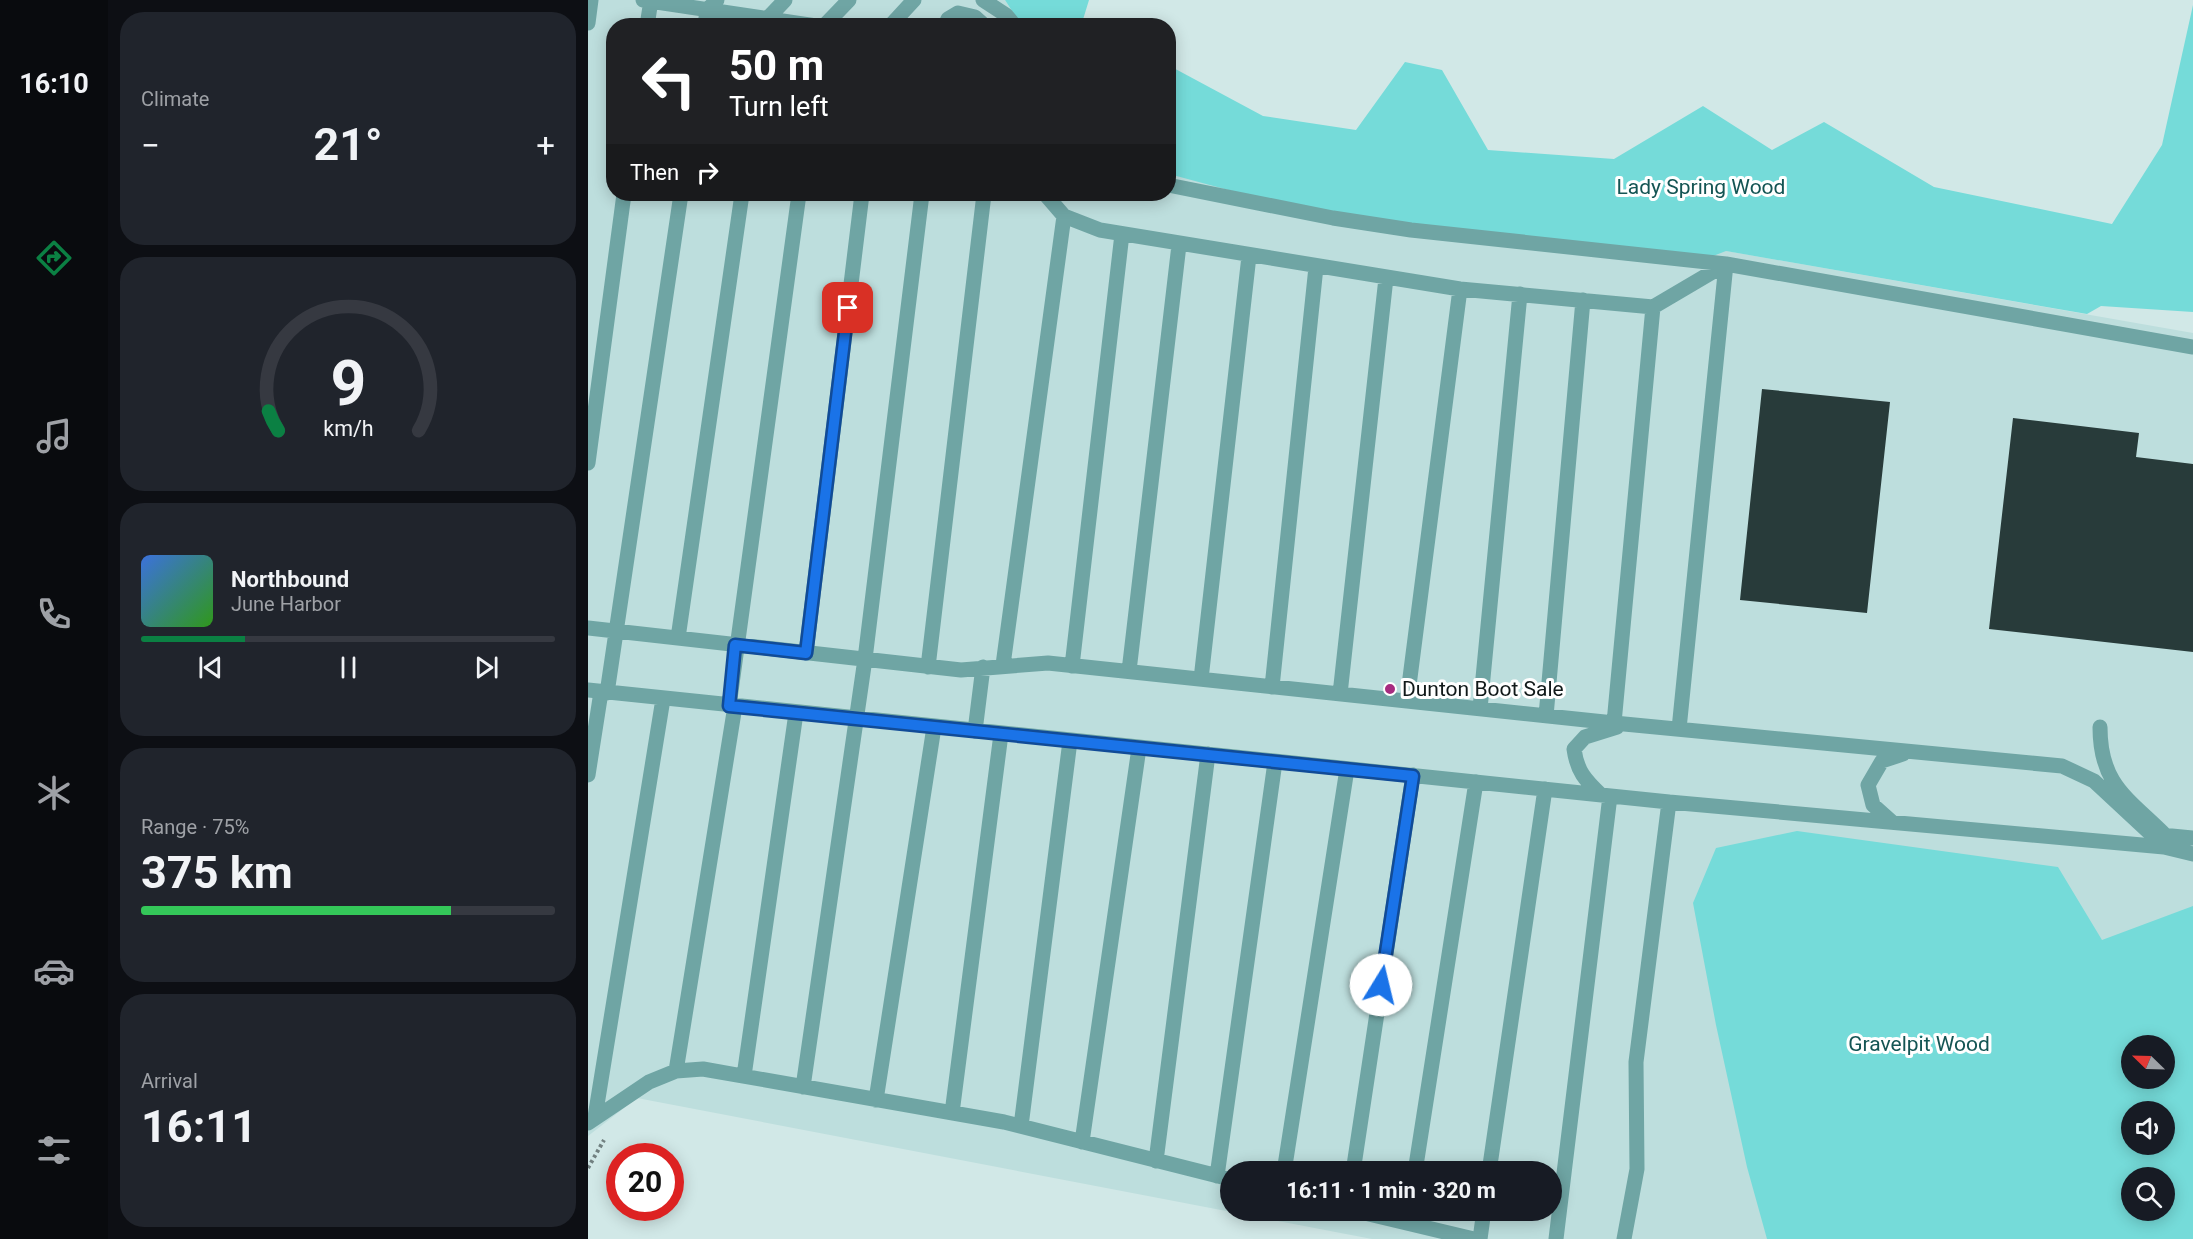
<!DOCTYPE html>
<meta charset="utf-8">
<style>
:root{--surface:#171b24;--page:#20242c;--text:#f1f3f6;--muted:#9ea1a6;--line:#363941;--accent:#0b8043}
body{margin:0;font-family:Roboto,sans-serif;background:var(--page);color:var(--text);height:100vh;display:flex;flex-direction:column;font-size:22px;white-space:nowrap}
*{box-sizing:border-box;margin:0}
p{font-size:20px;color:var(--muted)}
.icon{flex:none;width:33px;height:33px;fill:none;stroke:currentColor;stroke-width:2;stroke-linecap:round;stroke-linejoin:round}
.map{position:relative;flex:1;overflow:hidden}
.panel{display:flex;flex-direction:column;gap:12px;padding:12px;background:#0d0f14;width:480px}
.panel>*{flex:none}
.top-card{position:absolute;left:18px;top:18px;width:570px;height:183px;border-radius:24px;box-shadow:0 3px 15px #0003;background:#202124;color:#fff;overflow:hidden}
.needle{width:39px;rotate:293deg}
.controls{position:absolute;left:1533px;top:1035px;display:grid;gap:12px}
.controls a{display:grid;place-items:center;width:54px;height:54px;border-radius:50%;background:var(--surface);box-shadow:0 3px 15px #0003;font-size:30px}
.speed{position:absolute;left:18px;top:1143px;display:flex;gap:12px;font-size:30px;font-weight:700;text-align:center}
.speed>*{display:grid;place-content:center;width:78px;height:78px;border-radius:50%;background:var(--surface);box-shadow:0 3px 15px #0003;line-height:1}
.speed .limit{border:9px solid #d22;background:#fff;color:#111}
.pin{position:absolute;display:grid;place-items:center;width:51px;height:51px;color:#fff;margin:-26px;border-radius:12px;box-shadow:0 3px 9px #0006}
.me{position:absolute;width:66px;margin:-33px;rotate:9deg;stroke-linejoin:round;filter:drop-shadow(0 0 4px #0008)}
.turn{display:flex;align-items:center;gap:21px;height:126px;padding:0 24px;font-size:27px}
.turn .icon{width:78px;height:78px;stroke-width:2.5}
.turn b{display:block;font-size:42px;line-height:51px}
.then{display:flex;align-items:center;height:57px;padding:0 24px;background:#0003;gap:12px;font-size:22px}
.big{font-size:45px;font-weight:700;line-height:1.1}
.panel .card{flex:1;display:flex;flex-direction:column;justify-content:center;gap:9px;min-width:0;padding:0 21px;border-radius:24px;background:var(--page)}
.panel .dial{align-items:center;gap:0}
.dial svg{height:156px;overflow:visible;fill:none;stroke:var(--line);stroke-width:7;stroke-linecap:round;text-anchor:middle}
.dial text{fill:var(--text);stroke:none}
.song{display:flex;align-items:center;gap:18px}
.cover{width:72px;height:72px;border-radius:9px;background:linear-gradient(135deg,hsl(220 70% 55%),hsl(110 70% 35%))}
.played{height:6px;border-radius:3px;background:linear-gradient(90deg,var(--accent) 25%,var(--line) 25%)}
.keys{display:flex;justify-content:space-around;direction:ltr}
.heat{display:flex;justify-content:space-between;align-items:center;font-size:33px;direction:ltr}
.charge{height:9px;border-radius:4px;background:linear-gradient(90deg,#34c759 75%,var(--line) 0)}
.trip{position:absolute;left:632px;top:1161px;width:342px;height:60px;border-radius:30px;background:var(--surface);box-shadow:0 3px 15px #0003;font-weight:700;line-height:60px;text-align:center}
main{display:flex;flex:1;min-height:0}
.tabs{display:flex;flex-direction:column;width:108px;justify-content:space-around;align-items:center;background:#090b0e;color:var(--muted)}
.tabs .icon{width:42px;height:42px}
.tabs .active{color:var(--accent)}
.tabs b{font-size:27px;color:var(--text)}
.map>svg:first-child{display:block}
</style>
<main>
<nav class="tabs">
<b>16:10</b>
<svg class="icon active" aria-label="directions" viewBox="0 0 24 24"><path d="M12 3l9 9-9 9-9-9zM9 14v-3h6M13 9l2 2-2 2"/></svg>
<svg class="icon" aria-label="music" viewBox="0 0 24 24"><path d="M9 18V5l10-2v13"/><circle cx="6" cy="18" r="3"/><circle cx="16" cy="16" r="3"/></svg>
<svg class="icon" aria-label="phone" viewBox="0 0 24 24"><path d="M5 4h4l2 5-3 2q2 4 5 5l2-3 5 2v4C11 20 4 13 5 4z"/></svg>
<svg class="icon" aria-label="climate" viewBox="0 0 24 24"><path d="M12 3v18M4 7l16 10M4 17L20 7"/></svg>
<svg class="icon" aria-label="car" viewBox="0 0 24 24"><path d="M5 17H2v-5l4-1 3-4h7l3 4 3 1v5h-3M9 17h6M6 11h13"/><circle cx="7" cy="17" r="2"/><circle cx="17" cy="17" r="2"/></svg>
<svg class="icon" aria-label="filters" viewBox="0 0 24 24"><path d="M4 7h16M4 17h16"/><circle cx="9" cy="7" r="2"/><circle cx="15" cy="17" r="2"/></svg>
</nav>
<section class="panel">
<div class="card"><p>Climate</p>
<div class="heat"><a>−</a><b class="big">21°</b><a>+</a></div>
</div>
<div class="card dial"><svg viewBox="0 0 100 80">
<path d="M14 69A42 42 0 1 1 86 69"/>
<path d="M14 69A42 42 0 0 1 9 59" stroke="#0b8043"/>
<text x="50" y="56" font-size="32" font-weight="700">9</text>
<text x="50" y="72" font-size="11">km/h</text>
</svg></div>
<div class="card">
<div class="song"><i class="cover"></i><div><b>Northbound</b><p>June Harbor</p></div></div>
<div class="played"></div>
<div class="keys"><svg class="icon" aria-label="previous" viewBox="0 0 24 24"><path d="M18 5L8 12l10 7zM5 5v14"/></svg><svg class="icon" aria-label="pause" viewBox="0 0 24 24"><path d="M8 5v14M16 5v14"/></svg><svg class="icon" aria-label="next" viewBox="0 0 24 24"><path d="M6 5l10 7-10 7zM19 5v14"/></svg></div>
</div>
<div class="card"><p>Range · 75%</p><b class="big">375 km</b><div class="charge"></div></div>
<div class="card"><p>Arrival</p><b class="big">16:11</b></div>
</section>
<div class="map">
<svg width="1605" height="1239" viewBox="0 0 1605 1239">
<rect width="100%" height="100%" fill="#d1e8e7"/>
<path fill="#bddedd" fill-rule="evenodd" d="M0,0H417L433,25L26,26V194H580L581,153L1605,333V1239H784L49,1098L0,1136ZM1544,1046H1576V1078H1544ZM1544,1112H1576V1144H1544ZM642,1172H963V1210H642ZM1544,1178H1576V1210H1544Z"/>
<path fill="#75dbd9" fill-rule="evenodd" d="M417,0H501L493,26L433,25Z
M1605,5V312L1513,306L1499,314L1138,251L1112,261L745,218L581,174L580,65L675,116L768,130L817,62L854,70L900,150L1026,159L1115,106L1184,150L1236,122L1346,187L1524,224L1574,145Z
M1209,831L1470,867L1514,940L1605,906V1239H1179L1159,1167L1128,1025L1105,903L1128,848ZM1544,1046H1576V1078H1544ZM1544,1112H1576V1144H1544ZM1544,1178H1576V1210H1544Z"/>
<path fill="#283b3a" d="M1174,389L1302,402L1279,613L1152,600Z
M1425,418L1551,433L1548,457L1605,464V652L1401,629Z"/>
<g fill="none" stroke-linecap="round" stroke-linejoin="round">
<path stroke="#718080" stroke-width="4" stroke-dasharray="3 3" stroke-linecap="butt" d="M0,1168L16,1140"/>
<path stroke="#6fa5a4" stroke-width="15" d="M55,0L228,26
M395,0L418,15L427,26
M0,23L3,0
M59,26L63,0
M117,26L119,10L129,0
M179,26L180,18L197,0
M236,26L261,0
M302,26L326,0
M357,26L360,19L370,13L387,17L397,26
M580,185L745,218L823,230L1138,264L1605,347
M457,194L476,216L512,230L872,289L1065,307L1138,264
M0,463L36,194
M0,628L373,670L460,663L1026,723L1474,766L1506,781L1563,834L1605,838
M90,638L154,194
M218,653L274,194
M415,665L476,216
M484,666L534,234
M340,667L396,194
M541,671L591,245
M613,679L661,256
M684,687L728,267
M0,690L1081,802L1576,847L1605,854
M19,693L93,194
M752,694L798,278
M819,701L872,289
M141,706L211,194
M892,709L932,294
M958,716L995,300
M1026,723L1065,307
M1512,727C1512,785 1540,798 1577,835
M1091,729L1138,264
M387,731L395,667
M0,775L13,692
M1013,795C997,780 989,771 986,749L997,737L1029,727
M1304,822L1285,805L1280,785L1294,761L1315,754
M88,1071L147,706
M156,1076L208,713
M215,1087L277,659L334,194
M288,1100L346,727
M364,1113L413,734
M7,1117L75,699
M0,1123L61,1082L88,1071L115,1069L416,1122L642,1179
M433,1126L482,741
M494,1142L551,748
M568,1161L620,754
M696,1172L759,769
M765,1172L825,775
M827,1172L888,782
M901,1172L957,789
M629,1176L687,762
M764,1210L886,1239
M892,1239L896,1210
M968,1239L1022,796
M1036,1239L1049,1169L1048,1062L1081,802"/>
</g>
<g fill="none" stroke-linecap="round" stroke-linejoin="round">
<g stroke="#114b97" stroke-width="15">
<path id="route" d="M260,308L218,653L147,645L141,706L825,776L793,985"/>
</g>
<use href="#route" stroke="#1a73e8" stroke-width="10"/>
</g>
<circle fill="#a72c80" stroke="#fff" stroke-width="2" cx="802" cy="689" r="6"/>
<g text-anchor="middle" stroke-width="6" stroke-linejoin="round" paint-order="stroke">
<g font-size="21" fill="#145554" stroke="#fff">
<text x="1113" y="194">Lady Spring Wood</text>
<text x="1331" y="1051">Gravelpit Wood</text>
</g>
<g font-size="21" fill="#111919" stroke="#fff" text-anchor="start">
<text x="814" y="696">Dunton Boot Sale</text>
</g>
</g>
</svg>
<div class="controls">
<a><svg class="needle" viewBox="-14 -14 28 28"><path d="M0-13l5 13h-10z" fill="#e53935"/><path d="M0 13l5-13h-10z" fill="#9ea1a6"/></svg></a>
<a><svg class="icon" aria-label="sound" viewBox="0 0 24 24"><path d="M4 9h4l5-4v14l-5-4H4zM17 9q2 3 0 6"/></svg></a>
<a><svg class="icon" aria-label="search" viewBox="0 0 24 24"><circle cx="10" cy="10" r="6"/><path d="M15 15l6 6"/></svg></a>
</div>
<div class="speed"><div class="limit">20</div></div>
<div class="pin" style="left:260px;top:308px;background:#d93025"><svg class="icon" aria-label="arrive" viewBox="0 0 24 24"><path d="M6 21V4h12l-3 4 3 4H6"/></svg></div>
<svg class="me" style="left:793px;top:985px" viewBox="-20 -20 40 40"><circle r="19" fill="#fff"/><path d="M0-13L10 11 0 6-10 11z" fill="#1a73e8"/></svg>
<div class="trip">16:11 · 1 min · 320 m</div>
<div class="top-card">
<div class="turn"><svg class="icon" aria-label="left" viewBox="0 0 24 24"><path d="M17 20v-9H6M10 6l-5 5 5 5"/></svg><div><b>50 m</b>Turn left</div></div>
<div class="then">Then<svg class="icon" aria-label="right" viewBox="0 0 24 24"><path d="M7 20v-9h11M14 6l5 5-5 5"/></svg></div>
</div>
</div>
</main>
